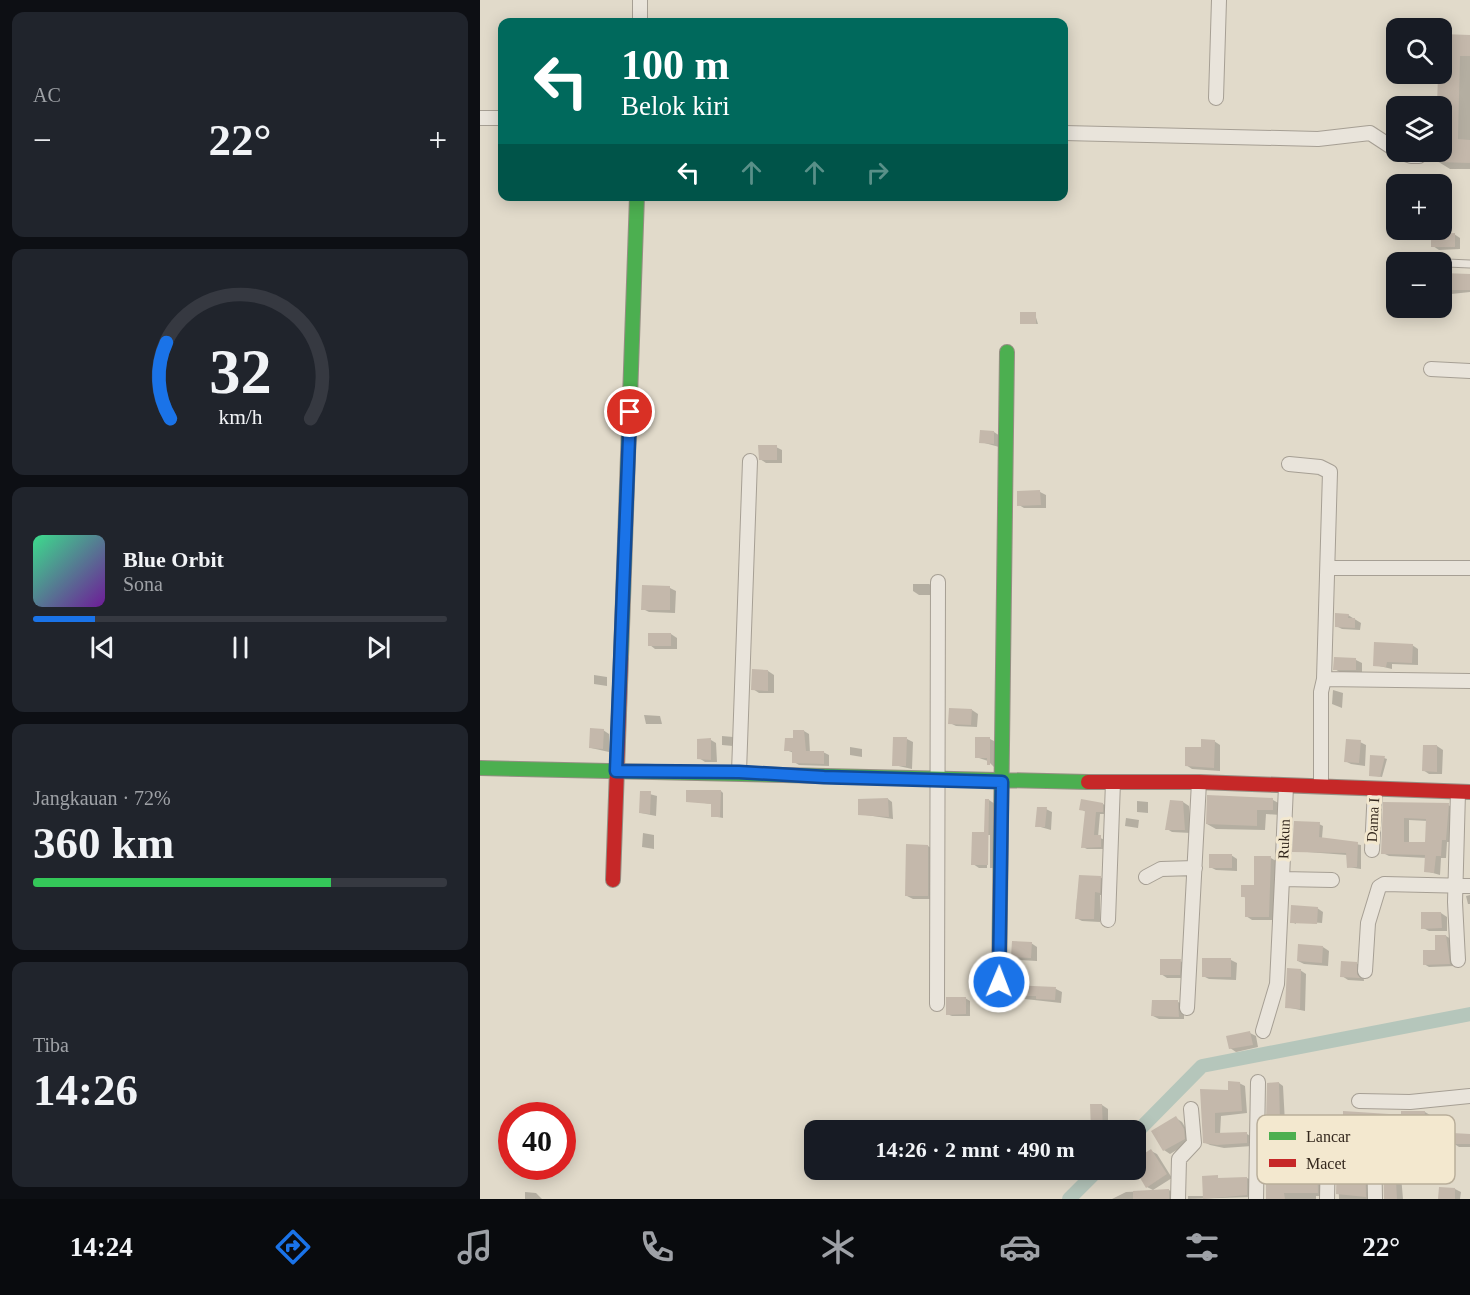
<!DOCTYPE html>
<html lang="id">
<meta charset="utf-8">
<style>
:root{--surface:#171b24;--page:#20242c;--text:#f1f3f6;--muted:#9ea1a6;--line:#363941;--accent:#1a73e8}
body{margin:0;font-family:"Times New Roman",serif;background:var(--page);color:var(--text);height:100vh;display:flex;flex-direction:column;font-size:22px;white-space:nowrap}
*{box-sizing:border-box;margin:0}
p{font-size:20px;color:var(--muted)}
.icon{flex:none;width:33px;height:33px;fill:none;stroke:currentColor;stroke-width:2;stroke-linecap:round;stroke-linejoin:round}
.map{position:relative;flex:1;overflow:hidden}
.details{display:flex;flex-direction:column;gap:12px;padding:12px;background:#0d0f14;width:480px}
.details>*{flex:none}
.top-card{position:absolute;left:18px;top:18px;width:570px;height:183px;border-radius:12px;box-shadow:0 3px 15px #0003;background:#00695c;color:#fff;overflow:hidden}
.tools{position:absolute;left:906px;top:18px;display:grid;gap:12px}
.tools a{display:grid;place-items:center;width:66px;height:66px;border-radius:12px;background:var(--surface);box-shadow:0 3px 15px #0003;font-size:30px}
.speed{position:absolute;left:18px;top:1102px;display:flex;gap:12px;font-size:30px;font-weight:700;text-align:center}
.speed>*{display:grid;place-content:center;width:78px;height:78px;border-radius:50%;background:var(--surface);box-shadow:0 3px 15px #0003;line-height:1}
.speed .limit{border:9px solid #d22;background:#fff;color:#111}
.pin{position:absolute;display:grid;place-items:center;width:51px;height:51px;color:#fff;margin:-26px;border:3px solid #fff;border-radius:50%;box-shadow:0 2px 6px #0007}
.me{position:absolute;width:66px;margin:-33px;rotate:1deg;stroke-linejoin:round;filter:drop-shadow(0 0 4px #0008)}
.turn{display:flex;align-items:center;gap:21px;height:126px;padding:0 24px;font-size:27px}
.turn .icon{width:78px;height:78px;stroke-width:2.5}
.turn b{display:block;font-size:42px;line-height:51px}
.lanes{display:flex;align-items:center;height:57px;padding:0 24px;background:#0003;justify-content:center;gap:30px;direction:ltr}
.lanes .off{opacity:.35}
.big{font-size:45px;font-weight:700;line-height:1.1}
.details .card{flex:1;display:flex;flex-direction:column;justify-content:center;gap:9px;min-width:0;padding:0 21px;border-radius:12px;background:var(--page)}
.details .dial{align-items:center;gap:0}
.dial svg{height:156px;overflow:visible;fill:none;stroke:var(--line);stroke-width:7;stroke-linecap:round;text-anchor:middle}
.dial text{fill:var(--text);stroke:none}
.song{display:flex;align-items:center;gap:18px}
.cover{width:72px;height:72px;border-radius:9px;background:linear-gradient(135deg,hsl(150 70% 55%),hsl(280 70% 35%))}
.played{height:6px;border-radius:3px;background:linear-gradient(90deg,var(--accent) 15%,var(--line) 15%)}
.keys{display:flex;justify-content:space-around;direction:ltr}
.heat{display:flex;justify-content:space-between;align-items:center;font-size:33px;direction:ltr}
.charge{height:9px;border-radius:4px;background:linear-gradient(90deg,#34c759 72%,var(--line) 0)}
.trip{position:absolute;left:324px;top:1120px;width:342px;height:60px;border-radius:12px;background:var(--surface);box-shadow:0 3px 15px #0003;font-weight:700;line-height:60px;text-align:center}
.dock{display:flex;height:96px;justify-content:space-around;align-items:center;background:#090b0e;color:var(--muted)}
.dock .icon{width:42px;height:42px}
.dock .selected{color:var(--accent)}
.dock b{font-size:27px;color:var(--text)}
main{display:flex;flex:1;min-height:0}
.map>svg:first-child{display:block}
</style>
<main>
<section class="details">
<div class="card"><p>AC</p>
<div class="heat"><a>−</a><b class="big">22°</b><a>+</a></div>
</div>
<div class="card dial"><svg viewBox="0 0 100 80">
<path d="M14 69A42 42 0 1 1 86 69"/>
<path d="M14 69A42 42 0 0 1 12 30" stroke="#1a73e8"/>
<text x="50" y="56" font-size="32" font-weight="700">32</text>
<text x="50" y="72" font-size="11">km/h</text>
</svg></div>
<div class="card">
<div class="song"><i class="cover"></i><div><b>Blue Orbit</b><p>Sona</p></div></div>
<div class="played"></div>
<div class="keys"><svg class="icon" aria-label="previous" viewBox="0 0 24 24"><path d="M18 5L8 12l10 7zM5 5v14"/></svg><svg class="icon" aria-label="pause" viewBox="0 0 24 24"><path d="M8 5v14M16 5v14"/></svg><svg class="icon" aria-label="next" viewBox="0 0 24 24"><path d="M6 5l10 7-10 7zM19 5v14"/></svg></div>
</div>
<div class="card"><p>Jangkauan · 72%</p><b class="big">360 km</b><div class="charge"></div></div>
<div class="card"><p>Tiba</p><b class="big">14:26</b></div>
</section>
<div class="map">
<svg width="990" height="1199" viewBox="0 0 990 1199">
<rect width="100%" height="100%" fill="#e1daca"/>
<path fill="#0003" fill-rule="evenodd" d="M962,36H990V169H970L957,161V152H962V106H959Z
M974,234L980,238V249L959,250L953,246Z
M962,274L990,275V292L962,295Z
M555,314L558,324L541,323Z
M514,432L520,436L519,447L501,442Z
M296,447L302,450V463H286L280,459Z
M560,492L566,495V508H544L539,505Z
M433,584H449L455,587V595H439L433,591Z
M190,588L196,591L195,613L169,612L163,609Z
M868,615L881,623L880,630L862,629L856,626Z
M191,634L197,638V649H175L170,645Z
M932,645L938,649V665L912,664V669L895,665Z
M855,659L876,660L882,663V673H861L855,669Z
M288,671L294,675V693H279L273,689Z
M114,675L127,677V686L114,684Z
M853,690L863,693L862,708L852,704Z
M492,710L498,714L497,727L476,726L470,723Z
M164,715L180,716L182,724H166Z
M123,730L129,734V752L111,748Z
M324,731L329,734L330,753L343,752L349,755V766L319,765L314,762V753L306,750Z
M242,736L253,737V746L242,745Z
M427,739L433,742L432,769L414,765Z
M510,739L516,742L514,767L508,761L496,757Z
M231,740L236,743L237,762H225L219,758Z
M734,741L740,745V771L712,769L706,765L722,748Z
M880,742L886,745L885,766L871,764L865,761Z
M957,746L963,750L962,774H949L943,770Z
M370,747L382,749V757L370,755Z
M904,758L907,759L902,777L891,775Z
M241,791L243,793V818L232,816L233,804L207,801L208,792Z
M162,792L177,796L176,816L161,813Z
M729,796L793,800L802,805L801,815L786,814L785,830L736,829L727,824Z
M408,799L412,802L413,819L379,814Z
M509,800L515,804L514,868H510V835H507V868H499L493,864L506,834Z
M657,801L668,802V813L657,812Z
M703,802L709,806L711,833L692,832L687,829V818H691Z
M905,803L968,805L974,808L972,842H967L966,858H961L960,875L946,871L947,858L909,856L903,853ZM929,820L948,821L946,844L929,843Z
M623,804L628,807L627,814H620L618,837L625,840V849H607L603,847L606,812L601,809Z
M566,809L572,812L571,830L557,826Z
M646,818L659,820L658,828L645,826Z
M839,824L843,826L842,838L881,845V869L868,867L867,855L814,851Z
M163,833L174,835V849L162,847Z
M448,846L454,850V899H433L427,896Z
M751,855L757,859V871L736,870L730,867Z
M791,858L796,861L794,920H772L766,916L767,899L763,896L775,887Z
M620,877L626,881V895H620V922L602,921L596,918L597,898Z
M990,895V904H988L986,896Z
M837,908L843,912L842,923L816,921V924L812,922Z
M961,913L967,917V931H949L943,928Z
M966,936L971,939L975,966L949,967L944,964Z
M551,943L557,947V961L539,960L533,957Z
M843,947L849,951L848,966L824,964L818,961Z
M751,960L757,963L756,980L729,979L723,976Z
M700,961L706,964L705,978H687L681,974Z
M876,963L882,967L884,981L868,980L862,976Z
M820,970L826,974L825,1011L806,1007Z
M576,989L582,992L581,1003L535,998L529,995Z
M485,998L490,1001V1016H472L467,1014Z
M698,1002L704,1005V1019H679L673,1016Z
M770,1033L776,1036L778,1047L756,1052L750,1048Z
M759,1083L765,1086L767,1113L741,1116L740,1134H767L772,1137V1146L744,1148L730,1145L724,1142L722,1091H750Z
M799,1083L803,1086L805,1123H793L788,1121Z
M622,1105L628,1109V1131H613Z
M945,1112L950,1115V1143L929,1142V1164H920L923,1199H906L904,1147L902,1143L892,1146L891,1199H859L858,1165L909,1116Z
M696,1118L702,1122L709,1134L710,1142L690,1154L684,1150Z
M990,1136V1147H979L973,1143Z
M671,1151L677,1154L692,1178L673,1190L667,1187L656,1168V1161Z
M837,1159L843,1162L844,1196H836V1199H787L812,1168Z
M723,1178H767L773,1181L772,1197L708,1199V1196H724Z
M975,1189L981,1192L980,1199H960Z
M689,1190L695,1194V1199H632L646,1192Z
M45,1192L56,1193L62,1199H45Z"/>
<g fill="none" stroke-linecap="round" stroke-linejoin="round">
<path stroke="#b5c6bb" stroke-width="14" d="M656,1133L722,1066L990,1014
M589,1199L618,1170"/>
</g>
<path fill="#c4b8ab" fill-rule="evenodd" d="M962,34L990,35V56H980L978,139L990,140V163L956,162V152H962V106H957L958,74H962Z
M975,233V247H951V234Z
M962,273L990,274V290H962Z
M540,312H556V324H540Z
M500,430L514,431V444L499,443Z
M278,445H297V460H279Z
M560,490L561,505L537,506V491Z
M162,585L190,586V610H161Z
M855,613L869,614L868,618H875V628L855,627Z
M168,633H191V646H168Z
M894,642L933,644L932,663L907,662L906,667L893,666Z
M854,657L876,658V670H853Z
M272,669L288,670V691L271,690Z
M469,708L492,709L491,725L468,724Z
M110,728L124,729L123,749L109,748Z
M313,730H324L326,751H344V764L312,763V751H304L305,738H313Z
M413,737H427L426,766H412Z
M495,737H510V765H507V758H495Z
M231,738V760L217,759V739Z
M721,739L735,740L734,768L705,766V747H721Z
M866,739L881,740L879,763L864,762Z
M943,745H957V772L942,771Z
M890,755L905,756L900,777L889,776Z
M206,790H241L240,817H231V804L206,802Z
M160,791H171L170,814L159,813Z
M727,795L793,798V810H777V826L726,824Z
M408,798L409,817L378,815V799Z
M505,799H509L508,865H491L492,832H504Z
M601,799L623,803V812H616L614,835H621V847L601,848L605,811L599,810Z
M690,800L703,801L705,830H685Z
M903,802L969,803L966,840H962L961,856H956L954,873L944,872L945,855L901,854ZM924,818L946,819L945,842H924Z
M557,807H567L565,827H555Z
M814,821L840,822L839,837L878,842L877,867L867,868L866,853L812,852Z
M426,844L448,845V896H425Z
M729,854H752V868H729Z
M774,856H791L789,917H765V897H761V885H774Z
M599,875L621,876L620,893L615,892L614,919H595Z
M811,905L838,907L837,924L810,923Z
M941,912H961L962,928L941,929Z
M955,935H966L970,964L943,965V950H955Z
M532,941L552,942L551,958L531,957Z
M818,944L843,946L842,963L817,961Z
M722,958H751V977H722Z
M680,959H701L700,975H680Z
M861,961L877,962V974L880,978L860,977Z
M807,968L821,969L820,1009L805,1008Z
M530,985L576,987L575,1000L556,999V996H527Z
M466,997H486V1014L466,1015Z
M672,1000H698L699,1017L671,1016Z
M770,1031L773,1045L749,1049L746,1036Z
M748,1081L760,1082L762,1111L735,1113V1133L767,1132V1143L737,1145L723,1143L720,1089L748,1090Z
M799,1082L800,1121H786L787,1083Z
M610,1104H622L623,1131H611Z
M863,1111L909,1114H921V1111H945L944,1141L924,1140V1162H915L917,1199H904L903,1147L894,1139L889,1141L885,1148L886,1197L856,1194L857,1163H859L860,1145H863Z
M696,1116L704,1129L705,1139L683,1151L671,1131Z
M972,1133L990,1134V1144H971Z
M671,1149L687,1174L666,1188L656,1171V1159Z
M837,1157L838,1193H804L805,1199H786V1165L811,1166L810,1159Z
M738,1175V1178L767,1177V1195L723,1199L722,1176Z
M959,1187L975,1188V1199H958Z
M689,1189V1199H653V1191Z"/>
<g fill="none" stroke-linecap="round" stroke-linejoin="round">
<g stroke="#a69f94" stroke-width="9">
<path id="lane" d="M967,263L990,264"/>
</g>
<g stroke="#a69f94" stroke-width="16">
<path id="street" d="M160,0V22
M736,98L739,0
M0,118H22
M584,133L838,139L890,133L916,150
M920,152L931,156H939
M951,369L990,371
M809,464L840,467L850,472L844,679
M848,568H990
M259,772L270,461
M806,786L802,879L852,880
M841,786V692L844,679L990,681
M978,792L975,902L978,960
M892,850L895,789
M666,877L681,869L715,868
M628,920L633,782
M885,971L888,923L899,887L904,884L990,886
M457,1004L458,582
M707,1008L719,782
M783,1031L797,984L802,879
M879,1101L930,1102L990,1096
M894,1148L895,1199
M698,1199L699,1159L714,1143L711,1109
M776,1199L778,1082
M847,1199L848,1147"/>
</g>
<g stroke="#958e83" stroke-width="16">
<path id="fast" d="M141,657L157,196
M0,768L608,782
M519,982L527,352"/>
</g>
<g stroke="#958e83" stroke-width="16">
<path id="jam" d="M608,782H719L990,792
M133,880L141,657"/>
</g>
<use href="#lane" stroke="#e9e4db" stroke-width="7"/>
<use href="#street" stroke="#e9e4db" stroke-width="14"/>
<use href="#fast" stroke="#4caf50" stroke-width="14"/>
<use href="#jam" stroke="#c62828" stroke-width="14"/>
</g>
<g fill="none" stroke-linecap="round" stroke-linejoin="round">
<g stroke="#114b97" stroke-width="15">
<path id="route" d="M150,412L136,771L259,772L344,777L522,782L519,982"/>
</g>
<use href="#route" stroke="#1a73e8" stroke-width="10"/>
</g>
<g text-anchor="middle" stroke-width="6" stroke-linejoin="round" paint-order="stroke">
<g font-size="15" fill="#33271d" stroke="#f3e8cf">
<text transform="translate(893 820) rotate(-87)" y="5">Dama I</text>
<text transform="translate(804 839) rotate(-88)" y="5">Rukun</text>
</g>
</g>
<rect x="777" y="1115" width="198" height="69" rx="9" fill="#f3e8cf" stroke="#b9ae9a" stroke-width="1.5"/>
<rect x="789" y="1132" width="27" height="8" fill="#4caf50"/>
<rect x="789" y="1159" width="27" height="8" fill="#c62828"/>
<g font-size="16" fill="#33271d">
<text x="826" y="1142">Lancar</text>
<text x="826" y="1169">Macet</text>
</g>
</svg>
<div class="tools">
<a><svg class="icon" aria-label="search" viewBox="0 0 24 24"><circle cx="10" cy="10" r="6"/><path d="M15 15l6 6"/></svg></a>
<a><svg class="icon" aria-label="layers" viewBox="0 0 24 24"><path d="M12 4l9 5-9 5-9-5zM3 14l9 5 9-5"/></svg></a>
<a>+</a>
<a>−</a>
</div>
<div class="speed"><div class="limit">40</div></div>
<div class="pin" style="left:150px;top:412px;background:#d93025"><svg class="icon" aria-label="arrive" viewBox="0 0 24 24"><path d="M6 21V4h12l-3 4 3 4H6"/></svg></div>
<svg class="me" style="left:519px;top:982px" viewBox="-20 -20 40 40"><circle r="17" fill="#1a73e8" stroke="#fff" stroke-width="3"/><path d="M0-11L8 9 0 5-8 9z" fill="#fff"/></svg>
<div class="trip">14:26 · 2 mnt · 490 m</div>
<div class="top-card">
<div class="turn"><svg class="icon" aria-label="left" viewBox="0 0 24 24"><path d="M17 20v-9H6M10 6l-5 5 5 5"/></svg><div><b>100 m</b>Belok kiri</div></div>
<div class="lanes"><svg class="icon" aria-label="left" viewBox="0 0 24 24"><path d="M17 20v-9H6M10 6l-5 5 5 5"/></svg><svg class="icon off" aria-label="ahead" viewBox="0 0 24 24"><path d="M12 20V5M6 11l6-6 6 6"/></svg><svg class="icon off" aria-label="ahead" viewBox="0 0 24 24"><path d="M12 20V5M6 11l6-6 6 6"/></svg><svg class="icon off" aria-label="right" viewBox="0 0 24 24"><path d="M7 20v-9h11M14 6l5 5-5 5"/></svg></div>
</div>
</div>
</main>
<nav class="dock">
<b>14:24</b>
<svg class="icon selected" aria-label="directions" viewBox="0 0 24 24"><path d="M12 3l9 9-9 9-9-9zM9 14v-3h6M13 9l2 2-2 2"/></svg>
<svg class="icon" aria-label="music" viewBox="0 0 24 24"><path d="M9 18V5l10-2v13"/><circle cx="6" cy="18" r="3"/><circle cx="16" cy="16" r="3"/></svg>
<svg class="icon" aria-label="phone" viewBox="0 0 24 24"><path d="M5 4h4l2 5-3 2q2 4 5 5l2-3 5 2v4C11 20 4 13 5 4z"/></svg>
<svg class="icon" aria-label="climate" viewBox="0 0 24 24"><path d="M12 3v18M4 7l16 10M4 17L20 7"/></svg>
<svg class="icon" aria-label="car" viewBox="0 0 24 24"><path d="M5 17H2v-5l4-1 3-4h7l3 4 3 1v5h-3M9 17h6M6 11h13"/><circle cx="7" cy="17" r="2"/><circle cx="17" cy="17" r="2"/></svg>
<svg class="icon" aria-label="filters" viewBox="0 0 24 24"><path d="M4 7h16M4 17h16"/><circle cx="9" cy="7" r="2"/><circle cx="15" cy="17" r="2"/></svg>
<b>22°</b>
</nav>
